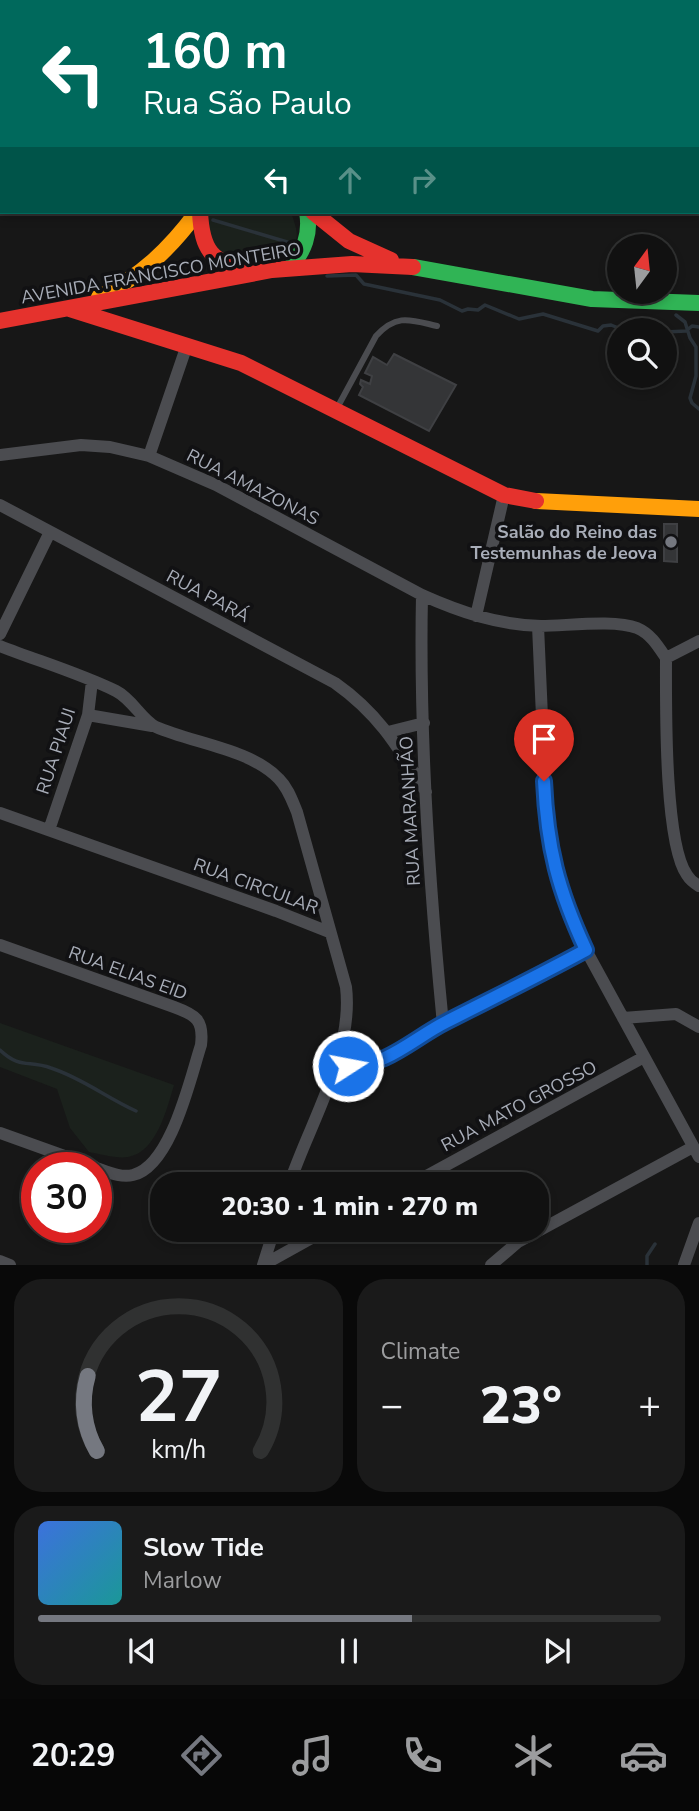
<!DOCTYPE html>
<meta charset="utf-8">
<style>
:root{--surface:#111;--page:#1a1a1a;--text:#f1f3f6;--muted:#9c9d9f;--line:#303131;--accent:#757880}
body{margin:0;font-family:"Nunito Sans",sans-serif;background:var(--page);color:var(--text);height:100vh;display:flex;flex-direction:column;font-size:26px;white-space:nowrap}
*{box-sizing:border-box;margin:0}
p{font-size:23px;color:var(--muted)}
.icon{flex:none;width:38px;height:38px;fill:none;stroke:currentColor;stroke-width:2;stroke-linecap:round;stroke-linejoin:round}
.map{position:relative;height:1265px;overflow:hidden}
.drawer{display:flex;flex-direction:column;gap:14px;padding:14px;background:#090909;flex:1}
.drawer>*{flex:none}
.banner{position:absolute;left:0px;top:0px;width:700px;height:214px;box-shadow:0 4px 10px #0003,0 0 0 2px var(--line);background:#00695c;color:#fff;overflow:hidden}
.needle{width:46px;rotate:15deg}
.fabs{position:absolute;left:607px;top:234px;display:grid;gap:14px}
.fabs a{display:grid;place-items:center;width:70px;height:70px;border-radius:50%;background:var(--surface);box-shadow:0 4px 10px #0003,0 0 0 2px var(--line);font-size:35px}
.speed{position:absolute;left:21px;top:1152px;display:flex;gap:14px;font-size:35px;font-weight:700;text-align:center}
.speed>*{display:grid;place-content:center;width:91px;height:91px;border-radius:50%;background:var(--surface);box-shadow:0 4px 10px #0003,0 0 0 2px var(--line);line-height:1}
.speed .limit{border:10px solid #d22;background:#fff;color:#111}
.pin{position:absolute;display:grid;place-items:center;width:60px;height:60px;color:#fff;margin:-72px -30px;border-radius:50% 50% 50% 0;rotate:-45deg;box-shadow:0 0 7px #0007}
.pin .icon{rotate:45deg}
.me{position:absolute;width:77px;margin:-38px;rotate:79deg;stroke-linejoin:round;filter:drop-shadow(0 0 5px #0008)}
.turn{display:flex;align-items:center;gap:24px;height:147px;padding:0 28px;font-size:32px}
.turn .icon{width:91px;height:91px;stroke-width:2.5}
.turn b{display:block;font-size:49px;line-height:60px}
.lanes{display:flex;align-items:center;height:66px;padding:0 28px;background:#0003;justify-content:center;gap:35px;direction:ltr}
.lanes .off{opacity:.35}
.big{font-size:52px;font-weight:800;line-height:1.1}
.drawer .card{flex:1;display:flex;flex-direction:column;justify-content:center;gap:10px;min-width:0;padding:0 24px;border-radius:28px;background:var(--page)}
.drawer .dial{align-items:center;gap:0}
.dial svg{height:182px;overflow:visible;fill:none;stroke:var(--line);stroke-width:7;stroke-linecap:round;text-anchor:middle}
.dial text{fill:var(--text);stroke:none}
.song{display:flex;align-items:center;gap:21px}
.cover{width:84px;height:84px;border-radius:10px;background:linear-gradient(135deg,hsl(220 70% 55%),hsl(180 70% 35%))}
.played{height:7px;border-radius:4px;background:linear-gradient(90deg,var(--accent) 60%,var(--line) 60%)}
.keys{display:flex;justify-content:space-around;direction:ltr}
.heat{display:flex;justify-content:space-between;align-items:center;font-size:38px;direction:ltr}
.drawer .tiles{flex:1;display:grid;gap:14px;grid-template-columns:1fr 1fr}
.card:last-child{grid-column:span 2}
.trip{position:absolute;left:150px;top:1172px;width:399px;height:70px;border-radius:28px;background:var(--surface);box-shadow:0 4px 10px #0003,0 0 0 2px var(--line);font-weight:800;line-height:70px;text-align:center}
.tabs{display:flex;height:112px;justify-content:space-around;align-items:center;background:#070707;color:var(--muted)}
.tabs .icon{width:49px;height:49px}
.tabs .current{color:var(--accent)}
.tabs b{font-size:32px;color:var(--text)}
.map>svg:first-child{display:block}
</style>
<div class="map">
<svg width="699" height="1265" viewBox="0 0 699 1265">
<rect width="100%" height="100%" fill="#171717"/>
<path fill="#1b211c" d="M207,212H291C293,219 299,232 296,240C288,257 230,257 214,251L204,223Z
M0,1023L174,1085C167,1108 157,1152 128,1157C117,1159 100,1154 89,1152L70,1128L57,1089L0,1067Z"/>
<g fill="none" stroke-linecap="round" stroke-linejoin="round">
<path stroke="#2a3239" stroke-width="3.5" d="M0,158L2,159
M213,220L294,244
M327,276L356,275L364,284L440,300L462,311L468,309L478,310L485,305L519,319L543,314L598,331L603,326L611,325L626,331
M676,315L685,322L690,338L696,347V376L690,398L692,403L699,409
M665,332L686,331L692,326L699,327
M0,1050C20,1069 28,1060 51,1068C82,1078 107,1098 136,1111
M647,1265V1256L655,1244"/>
</g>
<path fill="#343537" stroke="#3f4043" stroke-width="2" d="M394,354L456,385L429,431L359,395L363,387L360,384L361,380L370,384L372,376L365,373L373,357L387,365Z
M664,524H677V562L664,561Z"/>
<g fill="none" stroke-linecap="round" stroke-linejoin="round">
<path stroke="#4b4c50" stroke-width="6" d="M336,410L376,336C397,313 411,320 437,326"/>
<path stroke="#4b4c50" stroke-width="12" d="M474,0L477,2
M638,0L640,2
M356,2L358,0
M0,5L2,0
M698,94L699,95
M698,150H699
M698,201H699
M0,455L81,445L110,447L149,456L216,485L422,595C460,612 498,625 541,626C566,626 615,619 637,628C651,634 658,646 666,658
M149,456L187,345
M0,505L335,683C379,714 398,747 426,792
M422,595C419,738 429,882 443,1024
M476,616L504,495
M538,626L547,830L560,890L586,950L699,1157
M0,634L50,532
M0,646C38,661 79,673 116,691C132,699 142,720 156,727C192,743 251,749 279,779C288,788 292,800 297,812L346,987C354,1053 309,1124 289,1185
M666,658C666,702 664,843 687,875C690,880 694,883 699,886
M666,658L699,641
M88,715L152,726
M388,732L424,723
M0,813L276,911L329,932
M49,830L88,715L92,681
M0,945L174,1007C196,1015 204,1020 201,1045C190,1079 171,1166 133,1175C121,1178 108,1172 96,1168
M623,1018L676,1014L699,1027
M336,1063L360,1066L393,1054L443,1024L511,991L586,950
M0,1133L95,1167
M410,1185L644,1057
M0,1261L10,1265
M263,1265L326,1230
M263,1265L274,1230
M491,1265L518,1242L693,1147
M684,1265L699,1223"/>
<path stroke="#30b455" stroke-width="16" d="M273,2L274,0
M413,267L592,299L699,303
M290,268C304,251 311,234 307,212"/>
<path stroke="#ff9f0a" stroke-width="16" d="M99,297C140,277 170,249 197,212
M536,501L699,509"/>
<path stroke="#e5322d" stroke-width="16" d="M200,212C202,252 212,261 249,273
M313,212L349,241L391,260
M70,309L241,363L504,495L536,501
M0,321L272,270L352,264L413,267"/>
</g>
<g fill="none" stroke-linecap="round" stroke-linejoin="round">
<g stroke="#114b97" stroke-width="18">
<path id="route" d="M348,1066C386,1067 414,1038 446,1022C493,998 540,975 586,950C558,890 547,847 544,781"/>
</g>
<use href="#route" stroke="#1a73e8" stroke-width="12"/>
</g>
<circle fill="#757880" stroke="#111113" stroke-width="2.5" cx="671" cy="542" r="7"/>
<g text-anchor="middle" stroke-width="7" stroke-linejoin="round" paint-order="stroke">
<g font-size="18" fill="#a8adb8" stroke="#111113">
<text transform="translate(161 273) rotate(-10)" y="6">AVENIDA FRANCISCO MONTEIRO</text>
<text transform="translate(253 487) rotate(27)" y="6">RUA AMAZONAS</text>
<text transform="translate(208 596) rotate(28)" y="6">RUA PARÁ</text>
<text transform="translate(56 751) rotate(-72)" y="6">RUA PIAUI</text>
<text transform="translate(410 811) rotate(-93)" y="6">RUA MARANHÃO</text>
<text transform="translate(256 886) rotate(20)" y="6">RUA CIRCULAR</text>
<text transform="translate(128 973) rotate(20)" y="6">RUA ELIAS EID</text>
<text transform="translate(519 1106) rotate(-28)" y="6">RUA MATO GROSSO</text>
</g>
<g font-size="18" font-weight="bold" fill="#a8adb8" stroke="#111113" text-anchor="end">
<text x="657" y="538">Salão do Reino das<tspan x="657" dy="21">Testemunhas de Jeova</tspan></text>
</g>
</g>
</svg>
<div class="fabs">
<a><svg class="needle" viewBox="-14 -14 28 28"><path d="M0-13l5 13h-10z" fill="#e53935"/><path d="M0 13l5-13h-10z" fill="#9c9d9f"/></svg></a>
<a><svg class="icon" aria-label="search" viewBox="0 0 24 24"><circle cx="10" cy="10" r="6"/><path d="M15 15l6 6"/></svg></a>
</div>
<div class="speed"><div class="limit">30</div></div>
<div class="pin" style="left:544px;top:781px;background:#d93025"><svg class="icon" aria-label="arrive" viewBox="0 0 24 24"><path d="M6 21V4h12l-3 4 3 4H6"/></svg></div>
<svg class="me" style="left:348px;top:1066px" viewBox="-20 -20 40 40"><circle r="17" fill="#1a73e8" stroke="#fff" stroke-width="3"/><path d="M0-11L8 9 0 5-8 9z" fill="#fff"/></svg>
<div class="trip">20:30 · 1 min · 270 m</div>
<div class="banner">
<div class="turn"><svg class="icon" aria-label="left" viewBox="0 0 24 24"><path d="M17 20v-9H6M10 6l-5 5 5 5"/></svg><div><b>160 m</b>Rua São Paulo</div></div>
<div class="lanes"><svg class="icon" aria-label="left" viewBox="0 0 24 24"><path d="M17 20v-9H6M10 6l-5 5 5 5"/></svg><svg class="icon off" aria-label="ahead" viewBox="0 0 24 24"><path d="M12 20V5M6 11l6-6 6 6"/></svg><svg class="icon off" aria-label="right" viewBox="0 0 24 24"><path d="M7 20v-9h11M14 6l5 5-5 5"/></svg></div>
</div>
</div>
<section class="drawer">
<div class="tiles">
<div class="card dial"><svg viewBox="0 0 100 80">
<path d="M14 69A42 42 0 1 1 86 69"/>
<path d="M14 69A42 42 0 0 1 10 36" stroke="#757880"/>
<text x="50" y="56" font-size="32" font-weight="700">27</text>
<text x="50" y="72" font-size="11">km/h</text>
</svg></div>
<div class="card"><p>Climate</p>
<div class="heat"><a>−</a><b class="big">23°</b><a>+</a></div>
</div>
<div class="card">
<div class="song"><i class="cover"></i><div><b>Slow Tide</b><p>Marlow</p></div></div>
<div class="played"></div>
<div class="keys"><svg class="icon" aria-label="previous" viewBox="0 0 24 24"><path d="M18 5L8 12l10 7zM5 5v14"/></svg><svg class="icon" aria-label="pause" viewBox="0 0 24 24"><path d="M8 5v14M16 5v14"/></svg><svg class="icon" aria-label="next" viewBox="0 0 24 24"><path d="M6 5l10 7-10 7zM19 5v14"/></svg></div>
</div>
</div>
</section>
<nav class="tabs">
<b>20:29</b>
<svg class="icon current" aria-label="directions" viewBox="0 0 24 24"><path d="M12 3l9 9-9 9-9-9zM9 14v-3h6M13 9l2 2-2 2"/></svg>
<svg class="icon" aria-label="music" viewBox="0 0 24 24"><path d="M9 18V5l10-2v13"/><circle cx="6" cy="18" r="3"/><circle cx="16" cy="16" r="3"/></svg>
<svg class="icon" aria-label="phone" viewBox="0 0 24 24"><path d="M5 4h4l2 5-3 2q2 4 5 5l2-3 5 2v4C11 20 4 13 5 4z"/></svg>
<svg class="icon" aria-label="climate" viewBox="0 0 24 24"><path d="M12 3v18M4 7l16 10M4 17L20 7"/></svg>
<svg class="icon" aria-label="car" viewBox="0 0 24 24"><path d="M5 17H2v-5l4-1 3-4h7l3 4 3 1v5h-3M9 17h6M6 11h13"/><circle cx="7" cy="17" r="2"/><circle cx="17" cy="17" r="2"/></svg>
</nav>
